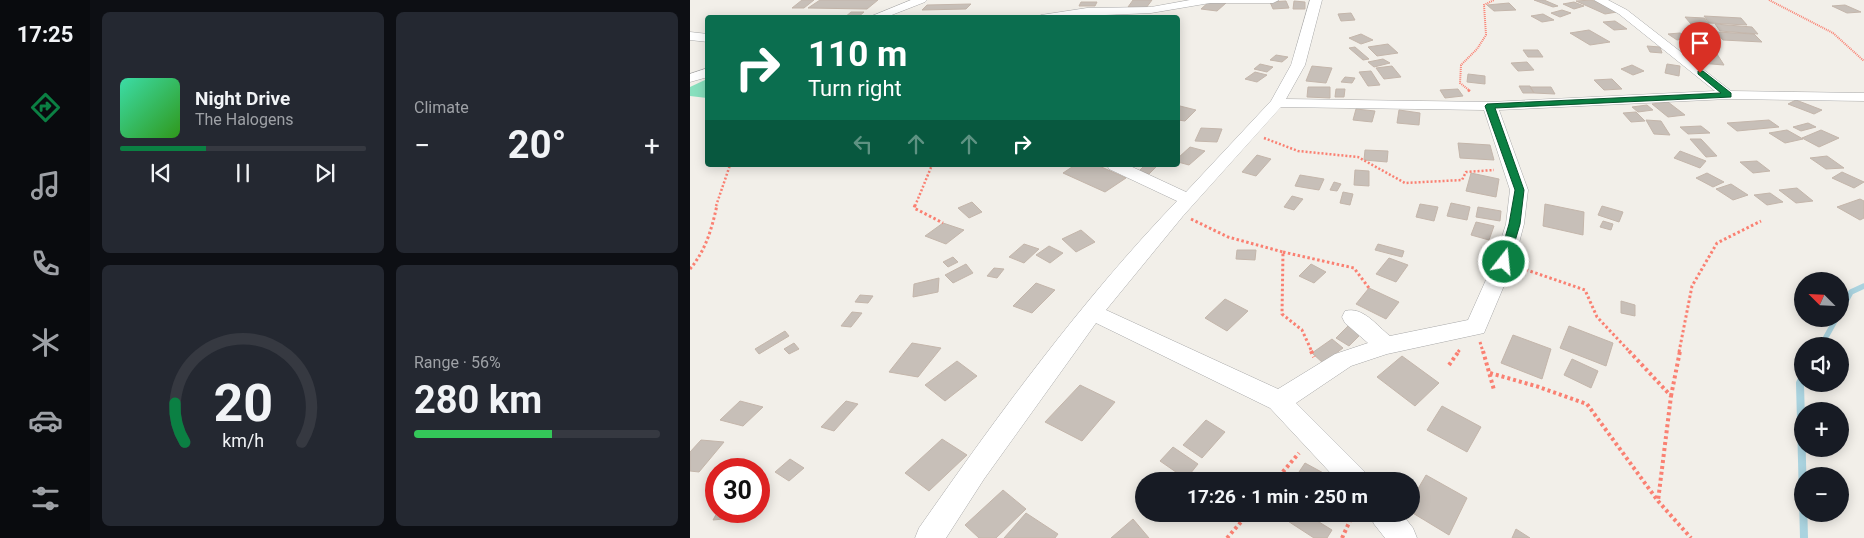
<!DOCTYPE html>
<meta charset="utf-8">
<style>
:root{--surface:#171b24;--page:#242831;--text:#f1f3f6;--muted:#9ea1a6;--line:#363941;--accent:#0b8043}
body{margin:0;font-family:Roboto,sans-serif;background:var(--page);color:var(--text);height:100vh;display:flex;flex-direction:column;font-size:19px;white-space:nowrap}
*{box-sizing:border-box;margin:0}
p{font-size:16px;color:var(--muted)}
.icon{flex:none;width:28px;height:28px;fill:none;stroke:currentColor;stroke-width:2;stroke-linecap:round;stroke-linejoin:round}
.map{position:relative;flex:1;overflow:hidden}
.drawer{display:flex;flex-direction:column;gap:12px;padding:12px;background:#0d0f14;width:600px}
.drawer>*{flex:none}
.banner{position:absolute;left:15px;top:15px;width:475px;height:152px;border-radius:5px;box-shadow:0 2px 12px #0003;background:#0b6e4f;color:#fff;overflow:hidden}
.needle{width:32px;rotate:294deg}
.buttons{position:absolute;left:1104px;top:272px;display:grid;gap:10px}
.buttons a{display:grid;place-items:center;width:55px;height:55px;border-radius:50%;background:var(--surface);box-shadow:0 2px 12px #0003;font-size:25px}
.speed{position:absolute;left:15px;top:458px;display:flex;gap:10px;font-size:25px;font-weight:700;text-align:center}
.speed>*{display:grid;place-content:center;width:65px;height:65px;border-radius:50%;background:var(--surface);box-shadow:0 2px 12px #0003;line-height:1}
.speed .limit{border:8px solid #d22;background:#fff;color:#111}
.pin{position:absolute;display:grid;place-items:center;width:42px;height:42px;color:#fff;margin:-51px -21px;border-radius:50% 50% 50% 0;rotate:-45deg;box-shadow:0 0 5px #0007}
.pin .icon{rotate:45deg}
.me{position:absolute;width:55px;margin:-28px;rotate:16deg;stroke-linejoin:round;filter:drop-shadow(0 0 4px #0008)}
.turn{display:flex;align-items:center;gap:18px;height:105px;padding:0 20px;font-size:22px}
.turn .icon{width:65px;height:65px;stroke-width:2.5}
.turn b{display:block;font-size:35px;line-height:42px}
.lanes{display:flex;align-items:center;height:48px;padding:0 20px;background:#0003;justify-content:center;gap:25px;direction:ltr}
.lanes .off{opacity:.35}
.big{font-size:38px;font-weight:700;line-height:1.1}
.drawer .tile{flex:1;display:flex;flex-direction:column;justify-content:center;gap:8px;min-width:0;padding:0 18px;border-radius:8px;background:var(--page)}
.drawer .dial{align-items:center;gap:0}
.dial svg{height:130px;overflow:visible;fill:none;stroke:var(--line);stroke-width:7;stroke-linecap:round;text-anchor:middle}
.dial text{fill:var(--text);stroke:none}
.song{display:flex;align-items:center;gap:15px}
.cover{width:60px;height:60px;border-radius:8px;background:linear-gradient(135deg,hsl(160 70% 55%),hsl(110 70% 35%))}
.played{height:5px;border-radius:2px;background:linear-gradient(90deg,var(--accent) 35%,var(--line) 35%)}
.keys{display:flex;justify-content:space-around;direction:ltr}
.heat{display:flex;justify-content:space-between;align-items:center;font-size:28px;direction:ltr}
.charge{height:8px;border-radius:4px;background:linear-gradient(90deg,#34c759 56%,var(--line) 0)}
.drawer .tiles{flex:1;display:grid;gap:12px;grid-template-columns:repeat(2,1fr)}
.trip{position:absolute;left:445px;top:472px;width:285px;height:50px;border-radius:25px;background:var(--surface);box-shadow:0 2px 12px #0003;font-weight:700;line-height:50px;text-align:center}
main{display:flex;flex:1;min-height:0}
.tab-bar{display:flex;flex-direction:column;width:90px;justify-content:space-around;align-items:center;background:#090b0e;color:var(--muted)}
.tab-bar .icon{width:35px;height:35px}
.tab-bar .active{color:var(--accent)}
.tab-bar b{font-size:22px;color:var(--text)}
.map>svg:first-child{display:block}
</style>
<main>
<nav class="tab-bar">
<b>17:25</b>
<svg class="icon active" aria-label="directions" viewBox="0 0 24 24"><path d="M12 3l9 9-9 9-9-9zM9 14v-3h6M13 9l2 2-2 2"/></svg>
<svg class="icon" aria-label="music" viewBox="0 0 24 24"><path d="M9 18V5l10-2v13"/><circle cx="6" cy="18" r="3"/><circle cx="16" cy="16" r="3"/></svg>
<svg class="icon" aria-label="phone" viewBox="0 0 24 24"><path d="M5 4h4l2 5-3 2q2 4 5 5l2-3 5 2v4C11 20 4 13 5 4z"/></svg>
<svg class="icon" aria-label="climate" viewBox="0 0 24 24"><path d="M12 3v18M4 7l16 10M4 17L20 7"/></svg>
<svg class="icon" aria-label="car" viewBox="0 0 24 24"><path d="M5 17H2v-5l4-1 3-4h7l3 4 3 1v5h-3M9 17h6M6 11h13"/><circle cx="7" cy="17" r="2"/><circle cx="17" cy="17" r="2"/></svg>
<svg class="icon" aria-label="filters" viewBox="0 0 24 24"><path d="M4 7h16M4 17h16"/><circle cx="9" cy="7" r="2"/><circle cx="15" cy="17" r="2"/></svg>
</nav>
<section class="drawer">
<div class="tiles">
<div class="tile">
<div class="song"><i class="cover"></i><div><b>Night Drive</b><p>The Halogens</p></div></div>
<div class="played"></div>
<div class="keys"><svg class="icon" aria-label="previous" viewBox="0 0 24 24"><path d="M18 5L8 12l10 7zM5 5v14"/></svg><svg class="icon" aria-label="pause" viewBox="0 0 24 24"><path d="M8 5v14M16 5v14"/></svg><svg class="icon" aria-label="next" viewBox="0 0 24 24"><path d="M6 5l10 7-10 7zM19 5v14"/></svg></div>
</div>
<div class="tile"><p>Climate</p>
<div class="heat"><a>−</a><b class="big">20°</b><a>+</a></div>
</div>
<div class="tile dial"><svg viewBox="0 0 100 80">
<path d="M14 69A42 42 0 1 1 86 69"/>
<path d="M14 69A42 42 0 0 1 8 45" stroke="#0b8043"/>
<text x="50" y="56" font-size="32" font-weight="700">20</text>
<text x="50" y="72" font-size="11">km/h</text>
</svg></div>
<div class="tile"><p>Range · 56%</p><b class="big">280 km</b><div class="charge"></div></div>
</div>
</section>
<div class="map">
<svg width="1174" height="538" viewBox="0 0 1174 538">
<rect width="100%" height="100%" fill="#f2efe9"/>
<path fill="#88e0be" d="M17,79V98L0,96V87Z"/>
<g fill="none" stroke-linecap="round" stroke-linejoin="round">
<path stroke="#aad3df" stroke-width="5.5" d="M1150,312L1161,292L1174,286
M1131,346L1146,319"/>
<path stroke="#aad3df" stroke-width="8" d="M1112,379L1110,383L1114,538"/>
</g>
<path fill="#c7bfb8" stroke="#c4b6ab" d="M112,0H124L114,8H102Z
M130,0H188L177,9L118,8Z
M443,0H462L456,8L438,7Z
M844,0H854L868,6L863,7Z
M902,0L927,12L915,14L886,1Z
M520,1L536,3L527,11L511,9Z
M596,1L599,8L583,9L580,2Z
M604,1L615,2V9H603Z
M391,2H407L405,6H389Z
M884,2L894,6L884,9L873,4Z
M819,3L826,10L804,11L797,5Z
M281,4L276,9L232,10L237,5Z
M1155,5L1171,12L1157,13L1142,6Z
M872,10L881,13L870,17L861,13Z
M161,12H174L167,18H154Z
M661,13L665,20L651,21L648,14Z
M853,14L864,20L852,22L841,16Z
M1014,16L1051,18L1057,25L1019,23Z
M995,17L1014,18L1026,32L1007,31Z
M925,21L937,29L924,30L913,22Z
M1025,24L1062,27L1068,34L1030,31Z
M899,30L920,42L900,45L880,33Z
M1026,32L1064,34L1072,42L1033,40Z
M990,33L999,38L987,40L978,34Z
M671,34L683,40L671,44L659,38Z
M698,44L708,53L687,56L678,47Z
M957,46L970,47L972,53L960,52Z
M665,47L679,59L673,60L659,48Z
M833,50H848L853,57H838Z
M1002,53L1027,54L1034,65L1009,63Z
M586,55L598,57L592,62L580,60Z
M693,59L700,63L684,67L678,62Z
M837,62L844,70L828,71L821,63Z
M570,64L583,67L577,72L564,69Z
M977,64L990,66L989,76L975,73Z
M942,65L954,71L943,75L931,69Z
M622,66L642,68L636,83L616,81Z
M702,66L711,77L694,79L686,68Z
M681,71L690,85L678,86L669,72Z
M565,72L577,75L567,82L555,79Z
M778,74L795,76V84L777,82Z
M655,77L665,78L662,83L651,82Z
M922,79L932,89L914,90L904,80Z
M829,86H840L844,93H833Z
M618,87H640V98L617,97Z
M840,87H861L865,94L844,93Z
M646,89H655L654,97H645Z
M768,89L773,96L755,98L750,90Z
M1106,100L1132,110L1124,114L1098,104Z
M978,102L995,115L978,117L962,104Z
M957,105L963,110L948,112L942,107Z
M490,106L506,110L495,121L488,120V108Z
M666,109L685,111L682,122L663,120Z
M709,110L730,113L729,125L707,123Z
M946,112L955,121L941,122L933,113Z
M956,120L971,121L980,135L964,134Z
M1079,120L1089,127L1047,131L1037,123Z
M1118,123L1126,127L1111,131L1103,127Z
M1011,126L1020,133L998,134L990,127Z
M511,128L532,129L527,142L505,141Z
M1097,130L1113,139L1095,143L1079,133Z
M1131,130L1149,138L1129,147L1112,138Z
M1000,139H1011L1027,156L1016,157Z
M768,143L800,145L804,160L770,158Z
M500,147L515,151L499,165L488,162V158Z
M675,150L698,151L697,162L674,160Z
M990,151L1016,161L1010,168L984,158Z
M567,155L581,159L566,176L552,172Z
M1137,156L1154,168L1136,169L1120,158Z
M1067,161L1080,171L1063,173L1050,162Z
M385,165H407L436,178L415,192L373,173Z
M455,165H464L467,166L459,174L449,171Z
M665,170L679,171V186L664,185Z
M1152,172L1174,182L1164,188L1142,178Z
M781,173L809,179L806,197L776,191Z
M1017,173L1034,182L1023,187L1006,178Z
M610,175L634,179L629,190L605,186Z
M644,182L651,184L647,191L640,190Z
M1041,184L1058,195L1043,200L1026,189Z
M1107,188L1123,201L1106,203L1089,190Z
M653,192L663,194L660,205L650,203Z
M1080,193L1093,202L1077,205L1064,195Z
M602,196L613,199L604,210L594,207Z
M1170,199L1174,201V218L1170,220L1147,207Z
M282,202L292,212L279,218L268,208Z
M761,203L780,207L777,220L757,216Z
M730,204L748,207L744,221L726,217Z
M855,204L894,212L893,235L853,226Z
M912,206L933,212L929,222L908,215Z
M788,207L811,211L810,221L786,217Z
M913,221L923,224L921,230L910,227Z
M786,222L804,226L799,240L781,235Z
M253,223L274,230L256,244L235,236Z
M391,230L405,242L386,252L372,239Z
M334,244L349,249L334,263L319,257Z
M688,244L714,251L712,257L685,250Z
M359,246L373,253L360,263L346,255Z
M547,250H566L565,260L546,259Z
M263,257L268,262L258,267L253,262Z
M699,258L718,265L706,282L686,274Z
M276,264L283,273L263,283L255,275Z
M621,264L636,272L624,283L609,276Z
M304,268L314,269L307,278L297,276Z
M249,278L248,292L223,297L224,284Z
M346,283L365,290L342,313L323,306Z
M679,288L709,302L696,319L666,304Z
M170,295L183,296L178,303L165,302Z
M535,299L558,311L537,331L515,318Z
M931,301L945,305V316L931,313Z
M162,312L172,313L161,327L151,326Z
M659,325L673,332L659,346L646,338Z
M879,326L923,343L916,366L870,348Z
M95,331L99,336L69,354L65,349Z
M823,335L861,349L852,379L811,363Z
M642,339L653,348L633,363L622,353Z
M104,343L109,349L99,354L94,349Z
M222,343L251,348L228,377L199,372Z
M712,356L749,383L725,406L687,377Z
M882,359L908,371L901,388L874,375Z
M267,361L287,376L255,401L235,385Z
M390,385L425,402L392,441L355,422Z
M50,401L73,407L53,426L30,420Z
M156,401L168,404L144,431L131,427Z
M752,406L791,427L777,452L737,430Z
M516,420L535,432L512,458L493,445Z
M252,439L277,455L239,491L215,473Z
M11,440L34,442L9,472L0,471V452Z
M483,447L508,464L496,479L470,461Z
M100,459L114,468L99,481L85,472Z
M615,463L648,481H603Z
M736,475L777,498L759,535L721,512V501Z
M313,490L336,509L306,538H289L275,525Z
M28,511H48L44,518L23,520Z
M336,513L368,534L365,538H314Z
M587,514H616L642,530L637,538H624Z
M443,519L459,538H421Z
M826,529L840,538H822Z"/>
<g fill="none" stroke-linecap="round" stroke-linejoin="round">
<g stroke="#a9a9a9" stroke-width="1">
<path id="minor" d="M221,0H237L235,2L194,18H177Z
M500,0H589L583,3H520L461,13L346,18L351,15L397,8L461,7Z
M620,0H632L615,65L596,99L800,102L1025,91L929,14L904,0H918L937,10L1041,91L1174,93V101L1038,99L809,110L838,190L834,224L824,262L794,333L697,354L661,366L606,403L675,472L678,481H648L580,408L406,323L294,479L256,538H225L229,528C308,415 391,301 487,201L419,169L417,165H438L496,192L581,101L601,65ZM591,107L794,110L820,190L816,224L804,262L778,320L700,336C687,326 673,306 655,311L652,317L655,323L678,343L645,354L588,389L416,310L493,216Z
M0,32L18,34V42L0,40Z
M18,68V77L0,82V74Z
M680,514H712L723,528L727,538H695L684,524Z"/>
</g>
<path stroke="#fa8072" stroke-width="2" stroke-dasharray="1 1" stroke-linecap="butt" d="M1079,0L1143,33L1174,61
M780,91L770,83L771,65L787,49L796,35L794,5L804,0"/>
<path stroke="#fa8072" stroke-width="2.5" stroke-dasharray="2 2" stroke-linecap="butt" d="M778,90L781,92
M574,138L608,151L668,157L715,183L772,180L776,172L804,170
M26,206L40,165
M225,206L242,165"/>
<path stroke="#fa8072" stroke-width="3" stroke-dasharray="2.5 2.5" stroke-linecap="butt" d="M225,205L224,208L253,223
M501,219L538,237L593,252L592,314L612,330L622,352
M593,252L664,268L679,288
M831,268L895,290L907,317L940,352
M0,269C16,250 22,228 27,205
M790,342L793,352
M768,352L771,348
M989,352L1002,286L1027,243L1071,221"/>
<path stroke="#fa8072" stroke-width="4" stroke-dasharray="3 3" stroke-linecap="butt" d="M621,351L624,357
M793,351L804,390
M939,351L981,396L968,501
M759,365L769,351
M800,373L849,387L897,404L968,501L1001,538
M981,396L990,351
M585,481L609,453
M537,538L558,514
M652,538L663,514"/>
<use href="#minor" fill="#fff" fill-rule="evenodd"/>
</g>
<path fill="#0b8043" stroke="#07532c" d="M1008,71H1013L1041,93V97L805,108L834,190L830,224L819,262L814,265L810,264L808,262L819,224L825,190L795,106L797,104L1031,93L1008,74Z"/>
</svg>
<div class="buttons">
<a><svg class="needle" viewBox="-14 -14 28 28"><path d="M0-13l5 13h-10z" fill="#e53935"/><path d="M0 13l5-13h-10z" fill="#9ea1a6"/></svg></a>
<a><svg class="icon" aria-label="sound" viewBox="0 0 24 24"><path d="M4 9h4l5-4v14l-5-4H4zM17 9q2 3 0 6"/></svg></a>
<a>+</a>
<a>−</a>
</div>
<div class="speed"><div class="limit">30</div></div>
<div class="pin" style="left:1010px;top:73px;background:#d93025"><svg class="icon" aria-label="arrive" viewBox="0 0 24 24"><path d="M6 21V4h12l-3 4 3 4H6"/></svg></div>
<svg class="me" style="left:814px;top:262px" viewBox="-20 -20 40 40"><circle r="17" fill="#0b8043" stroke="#fff" stroke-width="3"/><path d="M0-11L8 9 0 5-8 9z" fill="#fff"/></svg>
<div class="trip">17:26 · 1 min · 250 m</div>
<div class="banner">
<div class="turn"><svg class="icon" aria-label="right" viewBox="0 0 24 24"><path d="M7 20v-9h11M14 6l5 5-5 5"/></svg><div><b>110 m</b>Turn right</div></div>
<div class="lanes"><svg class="icon off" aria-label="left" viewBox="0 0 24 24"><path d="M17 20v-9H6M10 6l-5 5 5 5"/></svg><svg class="icon off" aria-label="ahead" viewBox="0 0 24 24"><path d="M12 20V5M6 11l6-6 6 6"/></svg><svg class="icon off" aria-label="ahead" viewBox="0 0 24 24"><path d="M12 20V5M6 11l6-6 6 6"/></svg><svg class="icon" aria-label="right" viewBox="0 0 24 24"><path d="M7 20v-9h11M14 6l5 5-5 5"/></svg></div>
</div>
</div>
</main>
